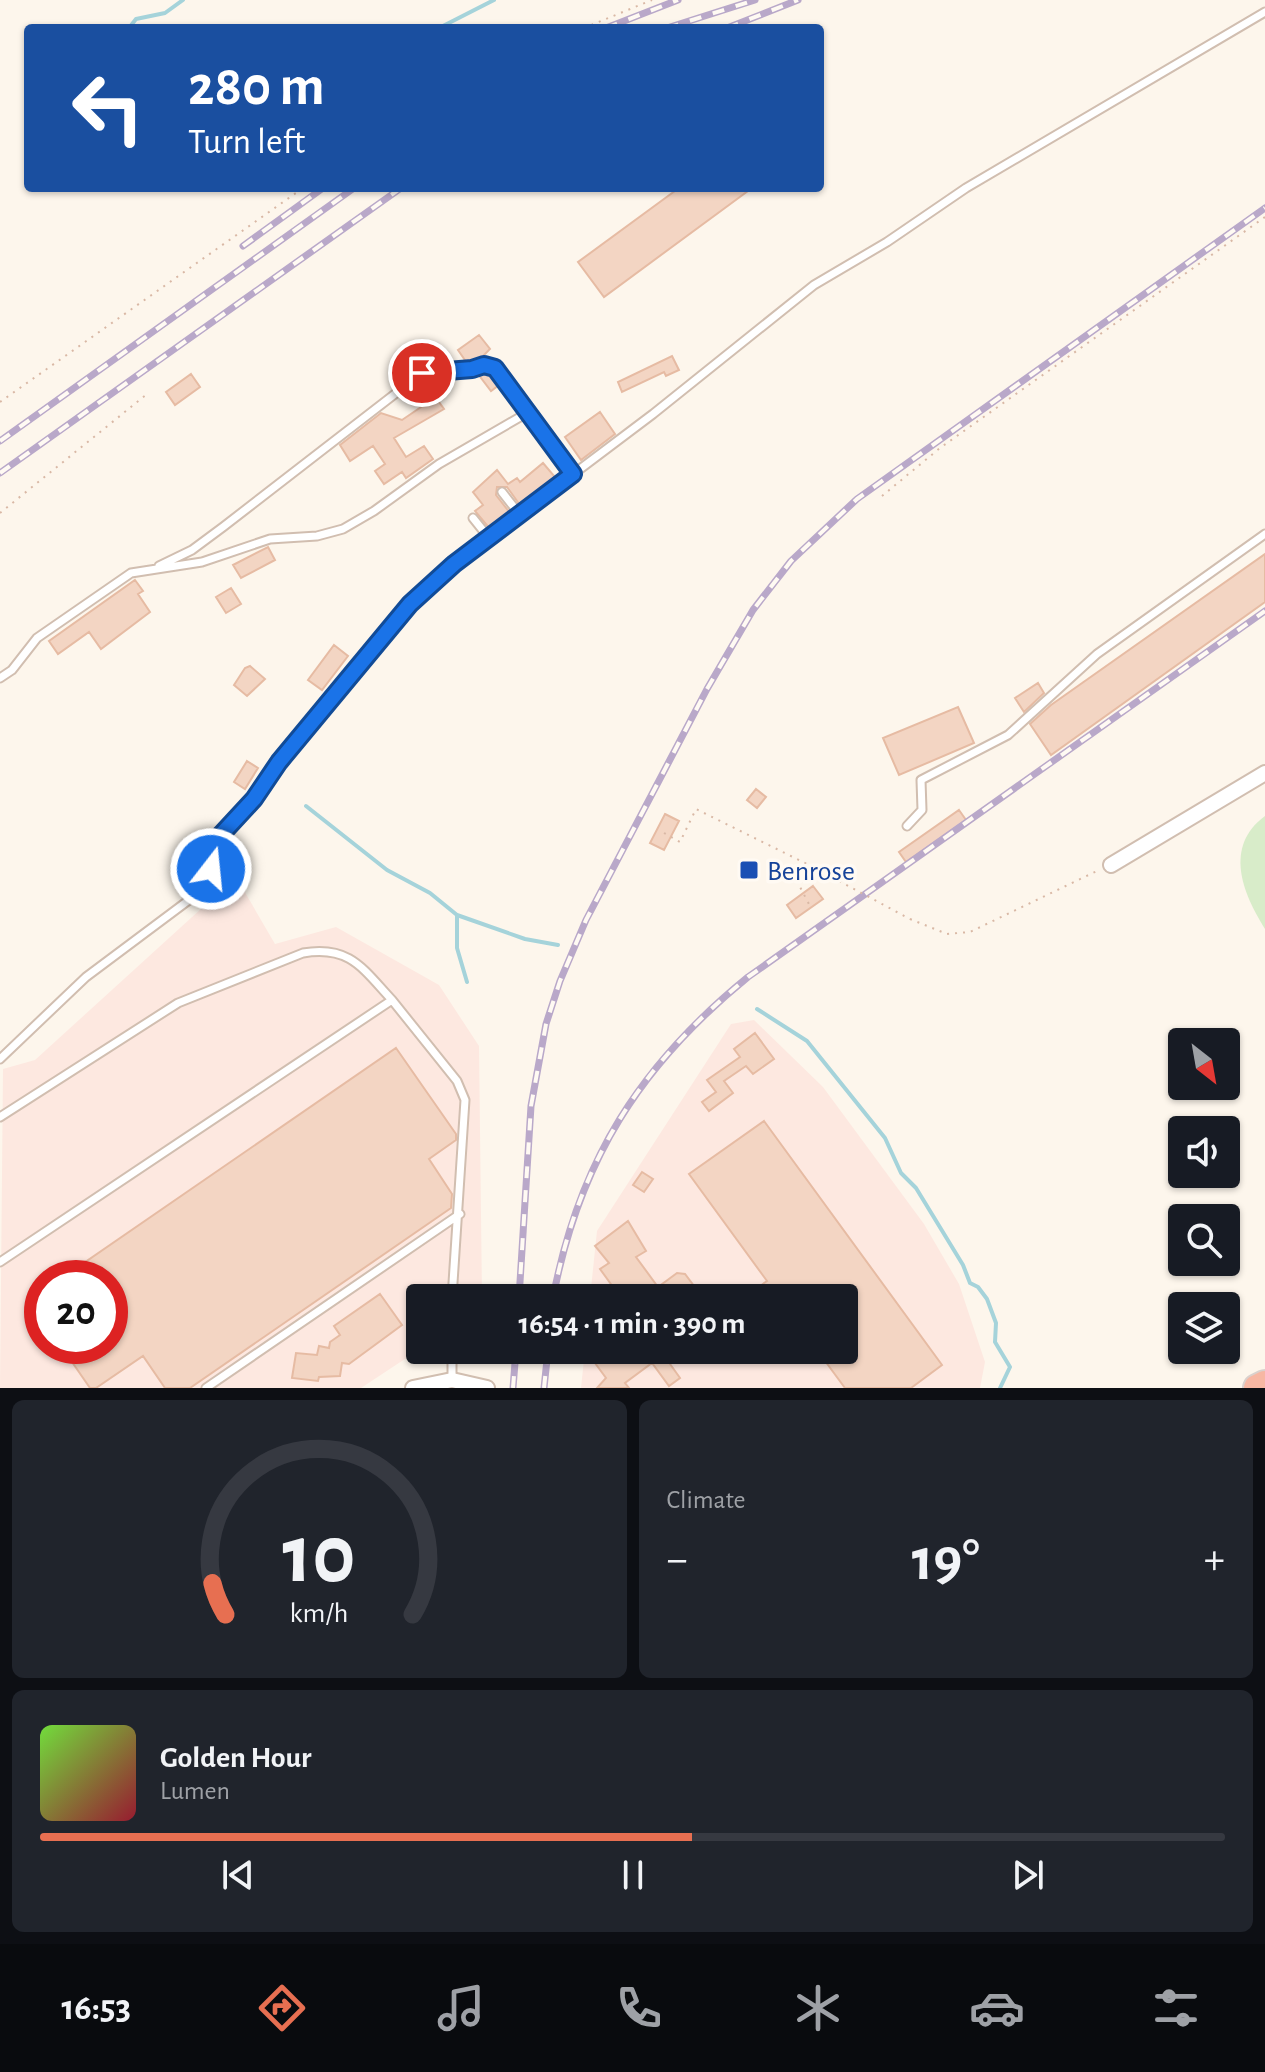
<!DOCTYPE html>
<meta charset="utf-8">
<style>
:root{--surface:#171b24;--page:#20242c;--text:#f1f3f6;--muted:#9ea1a6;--line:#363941;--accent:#e76f51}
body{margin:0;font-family:"Alegreya Sans",sans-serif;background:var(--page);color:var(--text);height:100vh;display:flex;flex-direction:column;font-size:30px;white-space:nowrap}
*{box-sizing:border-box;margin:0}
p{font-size:26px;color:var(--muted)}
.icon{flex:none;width:44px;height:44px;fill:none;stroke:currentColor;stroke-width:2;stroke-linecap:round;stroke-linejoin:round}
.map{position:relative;height:1388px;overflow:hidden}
.details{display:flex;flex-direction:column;gap:12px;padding:12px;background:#0d0f14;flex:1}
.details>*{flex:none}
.hud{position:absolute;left:24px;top:24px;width:800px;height:168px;border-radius:8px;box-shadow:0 2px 6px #0004;background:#1a4fa0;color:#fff;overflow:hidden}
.needle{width:52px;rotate:149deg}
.controls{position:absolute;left:1168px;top:1028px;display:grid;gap:16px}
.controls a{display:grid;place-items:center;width:72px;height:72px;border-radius:8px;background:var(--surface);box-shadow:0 2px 6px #0004;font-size:40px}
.speed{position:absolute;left:24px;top:1260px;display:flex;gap:16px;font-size:40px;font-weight:700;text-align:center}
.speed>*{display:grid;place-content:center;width:104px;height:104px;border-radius:50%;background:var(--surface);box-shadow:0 2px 6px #0004;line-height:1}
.speed .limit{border:12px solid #d22;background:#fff;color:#111}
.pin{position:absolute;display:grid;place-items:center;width:68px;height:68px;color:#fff;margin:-34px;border:4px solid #fff;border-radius:50%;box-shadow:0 2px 8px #0007}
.me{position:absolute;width:88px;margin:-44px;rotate:16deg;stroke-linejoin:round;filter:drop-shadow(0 0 6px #0008)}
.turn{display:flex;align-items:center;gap:28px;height:168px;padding:0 32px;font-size:36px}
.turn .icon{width:104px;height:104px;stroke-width:2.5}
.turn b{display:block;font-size:56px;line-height:68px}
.big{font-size:60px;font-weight:600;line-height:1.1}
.details .tile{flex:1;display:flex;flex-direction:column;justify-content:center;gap:12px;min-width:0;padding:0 28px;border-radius:12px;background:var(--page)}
.details .dial{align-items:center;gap:0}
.dial svg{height:208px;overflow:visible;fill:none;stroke:var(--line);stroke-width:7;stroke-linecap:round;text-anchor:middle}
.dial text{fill:var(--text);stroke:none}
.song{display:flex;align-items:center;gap:24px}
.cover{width:96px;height:96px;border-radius:12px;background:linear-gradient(135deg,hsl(100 70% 55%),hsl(350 70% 35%))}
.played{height:8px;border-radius:4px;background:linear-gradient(90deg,var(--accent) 55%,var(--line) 55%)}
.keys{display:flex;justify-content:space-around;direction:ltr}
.heat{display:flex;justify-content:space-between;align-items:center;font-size:44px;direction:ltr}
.details .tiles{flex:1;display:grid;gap:12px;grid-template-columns:1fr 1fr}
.tile:last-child{grid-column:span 2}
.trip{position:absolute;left:406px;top:1284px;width:452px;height:80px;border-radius:8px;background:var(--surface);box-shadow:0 2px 6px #0004;font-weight:600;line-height:80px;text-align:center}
.dock{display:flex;height:128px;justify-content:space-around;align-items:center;background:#090b0e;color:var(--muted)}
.dock .icon{width:56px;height:56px}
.dock .active{color:var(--accent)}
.dock b{font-size:36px;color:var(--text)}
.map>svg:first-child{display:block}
</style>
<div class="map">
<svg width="1265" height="1388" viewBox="0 0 1265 1388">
<rect width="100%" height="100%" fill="#fdf6ec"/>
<path fill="#fde8e0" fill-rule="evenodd" d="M236,877L275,944L336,927L439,985L479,1046L482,1298H420V1349L361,1388H0L3,1069L35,1060ZM42,1278H110V1346H42Z
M754,1020L823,1087L924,1224L959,1284L985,1362L980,1388H581L585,1350H844V1298H590L597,1231L731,1024Z"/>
<path fill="#d8ecc9" d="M1265,816V929C1243,894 1223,847 1265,816Z"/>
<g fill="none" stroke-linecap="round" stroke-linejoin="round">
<path stroke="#a5d3da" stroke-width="4" d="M129,28L136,19L165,13L183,0
M439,28L494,0
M306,806L387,870L430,893L457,915L525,939L558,945
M457,915V948L467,982
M757,1009L807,1041L885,1138L901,1173L916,1188L963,1265L970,1283L978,1287L987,1299L996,1323L995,1342L1010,1367L1000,1388"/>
</g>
<path fill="#f3d5c3" stroke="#e6bba3" stroke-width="2" d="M679,188H752L604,297L578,262Z
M479,335L490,349L480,359L467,363L458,350Z
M672,356L679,370L666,376L664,372L622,392L618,382Z
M484,372L490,373L499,385L491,391L478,374Z
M191,374L200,387L175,405L166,392Z
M423,380L444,409L394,438L406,457L424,446L433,459L406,478L402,472L384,484L375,471L385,464L373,446L350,461L340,445L381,413L402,420L424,405L412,389Z
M600,412L615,434L581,460L565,437Z
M543,463L555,477L520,505L507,487H497L496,495L510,513L490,529L475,511L483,505L473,492L497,470L508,484L517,478L520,482Z
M268,547L275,560L241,578L233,565Z
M1265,554V602L1051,755L1030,724L1051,705Z
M135,580L143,591L138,594L150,612L101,649L89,632L58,654L49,641Z
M231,588L241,604L226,613L216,597Z
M334,645L348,656L322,690L308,680Z
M250,666L265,679L247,696L234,685L245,668Z
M1038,683L1044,693L1024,712L1015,698Z
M958,707L974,743L899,775L883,738Z
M247,761L258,768L245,789L234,782Z
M756,789L766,797L757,808L747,800Z
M959,810L966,820L906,862L899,852Z
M665,814L679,821L664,850L650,843Z
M813,886L823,899L796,918L787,905Z
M755,1033L774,1059L753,1074L746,1066L724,1081L733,1093L709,1111L702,1102L716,1092L707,1080L740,1057L734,1049Z
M396,1048L456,1134V1140L429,1159L452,1194L451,1208L190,1388H165L143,1356L96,1388H90L61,1346H110V1278H62Z
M764,1121L942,1365L911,1388H845L817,1350H844V1298H743L767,1281L689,1174Z
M642,1172L653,1179L644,1192L633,1185Z
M628,1221L646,1251L636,1257L658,1287L677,1273L685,1274L703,1298H621L600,1269L609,1263L595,1246Z
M42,1292V1318L30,1300Z
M380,1294L402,1325L349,1364L342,1363L340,1376L319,1377L318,1381L292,1378L296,1353L317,1355L319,1346L329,1348L330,1342L340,1335L334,1326Z
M604,1350H660L680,1378L669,1386L652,1363L625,1383L629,1388H597L606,1378L592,1359Z"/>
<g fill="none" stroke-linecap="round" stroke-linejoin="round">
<g stroke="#d1beb0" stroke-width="11">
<path id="service" d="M502,492L520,515
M473,518L489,538
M159,566L192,550L223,527L422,373L472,369L484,365L495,368L573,474
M0,678L12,670L37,638L131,573L202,562L270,539L317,536L343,529L374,511L439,464L527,413
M907,826L922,810L921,780L1008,735L1097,654L1265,534
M0,1059L86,977L201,891L211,869L217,839L227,825L254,799L279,762L339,693L389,627L454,564L653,414L814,285L887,242L966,188L1265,12
M0,1117L178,1003L303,953C350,945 363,969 392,1000
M0,1262L392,1000L457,1081L465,1100L452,1298
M452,1350V1380
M206,1388L460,1214"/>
</g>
<g stroke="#d1beb0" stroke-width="18">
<path id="minor" d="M1111,865L1265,773
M413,1388L452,1380L487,1388"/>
</g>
<g stroke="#dad1cd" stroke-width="30">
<path id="motorway" d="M1257,1388L1265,1384"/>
</g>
<path stroke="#d9b8a5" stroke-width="2" stroke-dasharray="2 6" stroke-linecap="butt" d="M584,28L652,0
M0,402L303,188
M882,496L940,448L1265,217
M0,513L147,394
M664,833L680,842L696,809L811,866L800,887L810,906
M910,919L947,934L970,932L1099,870"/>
<use href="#service" stroke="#fff" stroke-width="7"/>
<use href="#minor" stroke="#fff" stroke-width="14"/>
<use href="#motorway" stroke="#f7b7a3" stroke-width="26"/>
<g stroke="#b9a8c9" stroke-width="7">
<path id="rail" d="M606,28L678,0
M667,28L755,0
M727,28L798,0
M243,246L323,188
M0,441L354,188
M0,473L401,188
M519,1298L531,1106L546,1024L560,981L586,920L707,689L753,610L791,561L857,499L1265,208
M553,1298C579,1161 640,1065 748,977L1265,611
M513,1388L516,1350
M544,1388L548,1350"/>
</g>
<use href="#rail" stroke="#fffaf3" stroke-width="4" stroke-dasharray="12" stroke-linecap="butt"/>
<path stroke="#d9b8a5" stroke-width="2" stroke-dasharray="2 6" stroke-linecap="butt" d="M811,866L910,919"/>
</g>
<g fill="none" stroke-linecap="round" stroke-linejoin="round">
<g stroke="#114b97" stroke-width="20">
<path id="route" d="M211,869L217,839L254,799L279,762L410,604L454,564L573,474L495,368L484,365L472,369L422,373"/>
</g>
<use href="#route" stroke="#1a73e8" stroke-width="14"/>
</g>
<rect fill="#1a4fb4" stroke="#fffaf3" stroke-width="3" x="739" y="860" width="20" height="20" rx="4"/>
<g text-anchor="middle" stroke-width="7" stroke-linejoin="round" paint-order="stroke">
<g font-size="28" fill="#164399" stroke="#fffaf3" text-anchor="start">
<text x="767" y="880">Benrose</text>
</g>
</g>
</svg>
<div class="controls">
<a><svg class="needle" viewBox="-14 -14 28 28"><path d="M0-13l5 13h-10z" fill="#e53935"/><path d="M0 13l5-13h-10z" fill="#9ea1a6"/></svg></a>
<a><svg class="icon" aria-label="sound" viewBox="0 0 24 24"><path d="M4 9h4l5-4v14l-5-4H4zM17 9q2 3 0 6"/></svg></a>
<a><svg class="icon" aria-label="search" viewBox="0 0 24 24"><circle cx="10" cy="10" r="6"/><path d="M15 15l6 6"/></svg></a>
<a><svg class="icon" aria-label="layers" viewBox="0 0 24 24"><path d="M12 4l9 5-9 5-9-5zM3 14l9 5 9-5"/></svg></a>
</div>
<div class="speed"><div class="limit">20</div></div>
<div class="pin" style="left:422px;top:373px;background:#d93025"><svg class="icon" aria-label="arrive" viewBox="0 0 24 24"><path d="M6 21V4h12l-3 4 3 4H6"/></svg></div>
<svg class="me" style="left:211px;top:869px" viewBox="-20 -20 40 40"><circle r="17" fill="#1a73e8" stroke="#fff" stroke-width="3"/><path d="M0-11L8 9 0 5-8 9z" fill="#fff"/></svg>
<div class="trip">16:54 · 1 min · 390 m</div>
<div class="hud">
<div class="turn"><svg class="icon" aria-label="left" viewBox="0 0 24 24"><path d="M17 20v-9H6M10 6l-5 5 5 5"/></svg><div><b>280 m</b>Turn left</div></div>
</div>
</div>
<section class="details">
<div class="tiles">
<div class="tile dial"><svg viewBox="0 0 100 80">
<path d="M14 69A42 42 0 1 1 86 69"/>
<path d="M14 69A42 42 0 0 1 9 57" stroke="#e76f51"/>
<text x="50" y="56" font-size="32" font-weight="700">10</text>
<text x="50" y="72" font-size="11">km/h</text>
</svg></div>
<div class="tile"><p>Climate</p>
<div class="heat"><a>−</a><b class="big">19°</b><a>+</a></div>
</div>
<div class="tile">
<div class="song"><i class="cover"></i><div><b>Golden Hour</b><p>Lumen</p></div></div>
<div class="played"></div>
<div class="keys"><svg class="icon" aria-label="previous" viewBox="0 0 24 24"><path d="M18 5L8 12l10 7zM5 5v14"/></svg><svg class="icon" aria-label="pause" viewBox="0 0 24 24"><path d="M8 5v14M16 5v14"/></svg><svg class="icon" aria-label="next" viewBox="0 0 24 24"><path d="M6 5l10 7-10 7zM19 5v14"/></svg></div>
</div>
</div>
</section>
<nav class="dock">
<b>16:53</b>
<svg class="icon active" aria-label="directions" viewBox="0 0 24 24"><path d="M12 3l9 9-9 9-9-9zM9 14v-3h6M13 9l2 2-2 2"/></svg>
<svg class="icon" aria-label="music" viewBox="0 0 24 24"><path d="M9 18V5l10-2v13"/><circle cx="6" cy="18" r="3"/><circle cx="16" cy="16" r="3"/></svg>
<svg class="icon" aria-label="phone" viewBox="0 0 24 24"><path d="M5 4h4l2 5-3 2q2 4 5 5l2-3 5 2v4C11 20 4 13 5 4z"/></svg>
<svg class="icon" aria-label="climate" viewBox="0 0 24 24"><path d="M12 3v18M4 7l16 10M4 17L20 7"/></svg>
<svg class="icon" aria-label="car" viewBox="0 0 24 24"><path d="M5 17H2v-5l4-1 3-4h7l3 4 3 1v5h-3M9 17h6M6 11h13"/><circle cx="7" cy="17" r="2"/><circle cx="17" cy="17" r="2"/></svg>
<svg class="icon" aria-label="filters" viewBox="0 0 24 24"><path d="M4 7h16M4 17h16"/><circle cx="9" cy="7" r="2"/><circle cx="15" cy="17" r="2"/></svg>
</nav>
